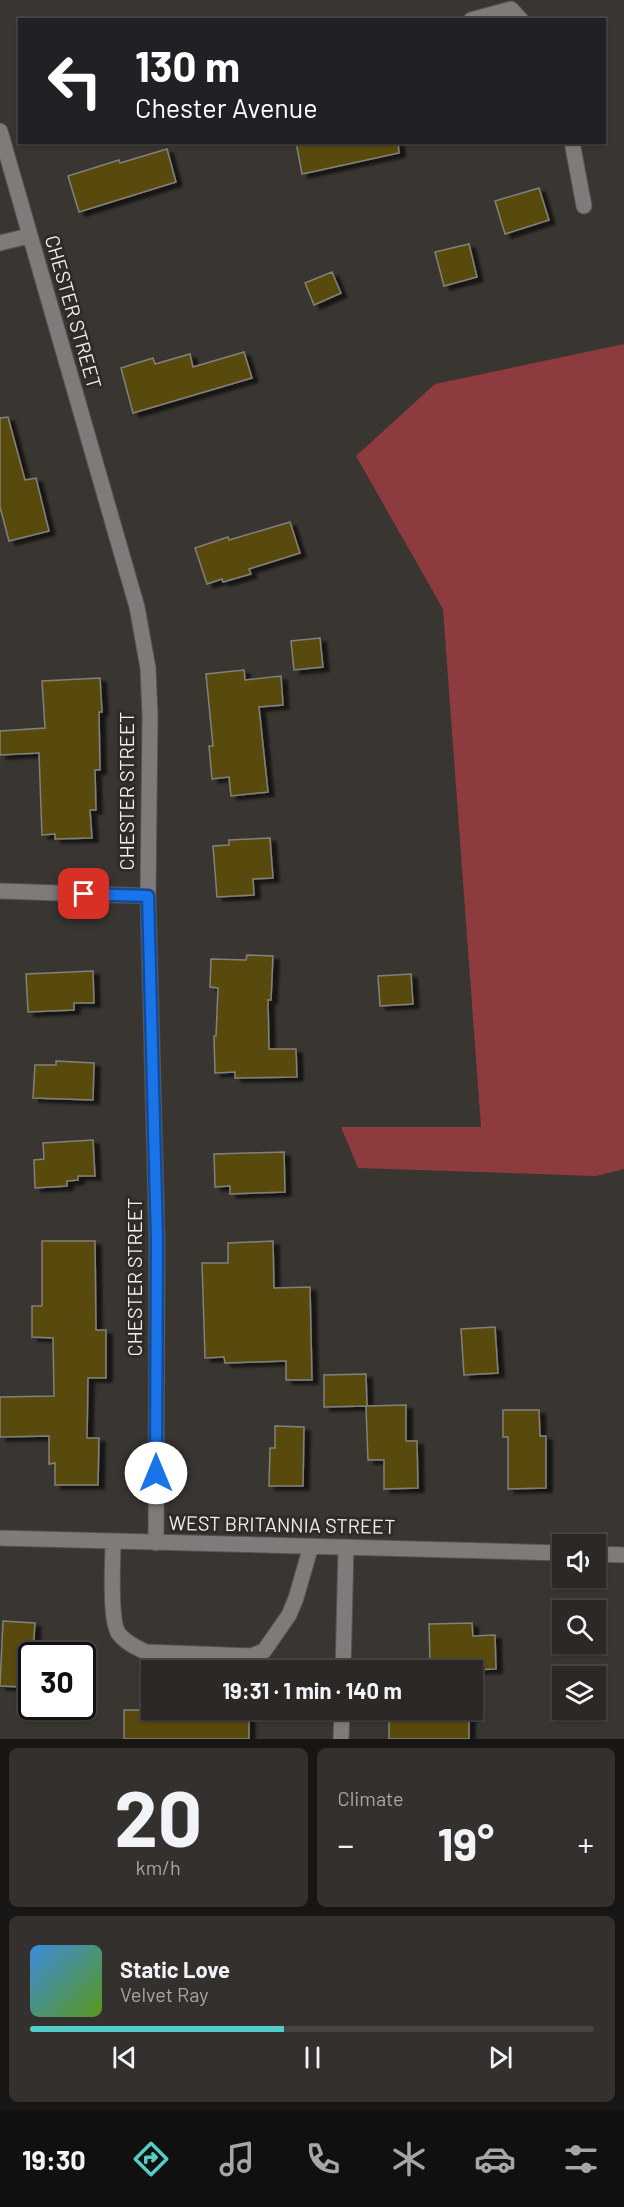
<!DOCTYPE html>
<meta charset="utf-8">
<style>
:root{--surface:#2b2826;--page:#33302e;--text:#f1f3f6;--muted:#a6a6a7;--line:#474443;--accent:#54cdc8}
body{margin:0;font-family:Barlow,sans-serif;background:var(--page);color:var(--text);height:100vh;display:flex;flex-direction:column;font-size:22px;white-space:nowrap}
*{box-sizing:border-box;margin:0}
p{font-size:20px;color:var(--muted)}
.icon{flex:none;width:33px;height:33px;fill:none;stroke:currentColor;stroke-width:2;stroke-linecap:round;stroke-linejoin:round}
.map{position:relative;height:1739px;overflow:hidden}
.panel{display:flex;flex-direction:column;gap:9px;padding:9px;background:#181615;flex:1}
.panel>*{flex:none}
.guide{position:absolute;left:18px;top:18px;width:588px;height:126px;border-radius:0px;box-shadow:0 2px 4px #0004,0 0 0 2px var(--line);background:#202124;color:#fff;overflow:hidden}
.buttons{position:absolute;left:552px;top:1534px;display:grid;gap:12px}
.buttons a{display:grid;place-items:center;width:54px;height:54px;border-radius:0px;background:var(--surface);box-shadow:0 2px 4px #0004,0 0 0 2px var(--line);font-size:30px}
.speed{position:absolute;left:18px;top:1642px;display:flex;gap:12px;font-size:30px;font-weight:700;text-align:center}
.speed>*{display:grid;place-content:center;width:78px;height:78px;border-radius:50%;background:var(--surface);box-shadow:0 2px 4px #0004,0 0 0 2px var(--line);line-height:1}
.speed .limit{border:3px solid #111;border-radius:9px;background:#fff;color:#111}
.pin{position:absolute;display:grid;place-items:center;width:51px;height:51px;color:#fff;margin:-26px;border-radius:12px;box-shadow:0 3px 9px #0006}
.me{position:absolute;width:66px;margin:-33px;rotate:0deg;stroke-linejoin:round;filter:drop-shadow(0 0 4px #0008)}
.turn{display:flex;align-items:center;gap:21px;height:126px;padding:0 18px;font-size:27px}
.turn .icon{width:78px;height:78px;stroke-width:2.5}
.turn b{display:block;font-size:42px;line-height:51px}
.big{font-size:45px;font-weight:700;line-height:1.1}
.panel .tile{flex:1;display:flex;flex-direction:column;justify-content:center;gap:9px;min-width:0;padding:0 21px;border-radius:9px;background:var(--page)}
.panel .dial{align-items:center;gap:0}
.dial b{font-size:78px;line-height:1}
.song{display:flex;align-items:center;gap:18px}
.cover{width:72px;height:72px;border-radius:9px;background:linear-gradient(135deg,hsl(210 70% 55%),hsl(90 70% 35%))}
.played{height:6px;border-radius:3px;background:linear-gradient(90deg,var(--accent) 45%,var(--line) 45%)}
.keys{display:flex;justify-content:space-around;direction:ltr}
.heat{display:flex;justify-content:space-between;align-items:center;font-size:33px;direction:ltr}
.panel .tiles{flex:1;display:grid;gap:9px;grid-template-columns:1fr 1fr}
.tile:last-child{grid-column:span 2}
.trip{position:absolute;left:141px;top:1660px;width:342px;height:60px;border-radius:0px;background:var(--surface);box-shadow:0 2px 4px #0004,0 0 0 2px var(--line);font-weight:700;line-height:60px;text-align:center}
.tabs{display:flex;height:96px;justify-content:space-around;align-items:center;background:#11100f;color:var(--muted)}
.tabs .icon{width:42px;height:42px}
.tabs .current{color:var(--accent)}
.tabs b{font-size:27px;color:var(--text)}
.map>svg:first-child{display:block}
</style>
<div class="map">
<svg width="624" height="1739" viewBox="0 0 624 1739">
<defs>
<filter id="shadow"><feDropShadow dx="6" dy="4" stdDeviation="1.5" flood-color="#0009"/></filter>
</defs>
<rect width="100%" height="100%" fill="#393632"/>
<path fill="#8d3b3e" d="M624,344V1169L596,1176L358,1168L341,1127H481L443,609L356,456L435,384Z"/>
<path fill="#594a10" stroke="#82807a" stroke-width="1.5" filter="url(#shadow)" d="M296,142H398L399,153L302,174Z
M167,149L176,182L79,212L68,176L119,160L120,163Z
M539,188L549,220L505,234L495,201Z
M469,244L477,277L444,286L435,252Z
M332,272L341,293L314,305L305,283Z
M244,352L252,378L133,413L121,368L153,358L155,364L190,354L193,367Z
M8,417L25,480L36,478L49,531L9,541L0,507V418Z
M290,522L300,553L249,569L251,574L223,582L222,579L207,584L195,548L228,537L229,540Z
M320,638L323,667L294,670L291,641Z
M244,670L245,680L281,676L283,705L259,707L268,792L231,796L229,777L212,779L209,746H213L206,674Z
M100,678L102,712H99L100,770H95L96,810H90L92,838L55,839V834L42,835L39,753L0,755V731L45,728L42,681Z
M270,838L273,878L253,879L254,895L217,897L213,846L229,845V840Z
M247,955L273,956L271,1000H268L269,1049H296L297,1077L235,1078V1072L215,1073L214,1036H216L218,988L210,987L211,959L246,960Z
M93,971L94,1003H74V1010L28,1012L26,974Z
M411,974L413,1004L380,1006L378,976Z
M56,1061L94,1063L93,1100L33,1098L35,1065H56Z
M93,1140L95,1176H78V1180L67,1181V1186L35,1188L34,1160L44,1159L43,1143Z
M284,1152L285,1192L230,1194V1186L215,1187L214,1154Z
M42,1241H95L96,1330H106V1378H88L87,1438H99L98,1485H55V1463L49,1464V1436L0,1437V1397L54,1396L53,1338L32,1337V1306H42Z
M273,1241L274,1288L310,1287L312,1380H286V1361L225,1363L224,1357L205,1358L202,1263H228V1243Z
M495,1327L498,1373L464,1375L461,1329Z
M366,1374L367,1406L406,1405V1441H417L418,1488L384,1489V1460H368L366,1406L324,1407V1375Z
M503,1410H539L540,1436H546V1488L508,1489V1437H503Z
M275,1426L304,1427L303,1486H269L270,1448H275Z
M3,1621L35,1623L32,1667L24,1666L23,1687L0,1686Z
M472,1623L473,1636L495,1635L496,1669L469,1670V1660L430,1662L429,1624Z
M124,1710H249V1739H124Z
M389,1710H421V1714H469V1739H389Z"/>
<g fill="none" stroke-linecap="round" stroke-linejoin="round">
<g stroke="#565350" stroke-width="17">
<path id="minor" d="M471,20L511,9L521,20
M0,131L137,607L148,668L150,716L148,896L157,1240L156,1543
M572,142L584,206
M0,243L29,236
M0,891L148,896
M0,1538L562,1553
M113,1542C113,1560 109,1621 119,1634C126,1643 137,1648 146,1652L251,1656L264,1651L289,1615L296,1598L311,1546
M596,1554L624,1555
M343,1671L346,1547
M341,1739L342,1710"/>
</g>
<use href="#minor" stroke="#7e7b7a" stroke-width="15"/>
</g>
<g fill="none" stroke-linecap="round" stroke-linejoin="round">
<g stroke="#114b97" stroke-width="15">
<path id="route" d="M84,894L148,896L157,1240L156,1473"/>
</g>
<use href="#route" stroke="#1a73e8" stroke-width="10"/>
</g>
<g text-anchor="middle" stroke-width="6" stroke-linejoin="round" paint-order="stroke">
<g font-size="20" fill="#f0edeb" stroke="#2f2c28">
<text transform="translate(73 312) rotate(74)" y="7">CHESTER STREET</text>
<text transform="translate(127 791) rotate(-90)" y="7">CHESTER STREET</text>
<text transform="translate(135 1277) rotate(-90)" y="7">CHESTER STREET</text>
<text transform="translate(282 1525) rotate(1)" y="7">WEST BRITANNIA STREET</text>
</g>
</g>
</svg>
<div class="buttons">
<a><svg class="icon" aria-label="sound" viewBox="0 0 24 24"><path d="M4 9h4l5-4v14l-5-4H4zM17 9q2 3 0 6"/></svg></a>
<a><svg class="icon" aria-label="search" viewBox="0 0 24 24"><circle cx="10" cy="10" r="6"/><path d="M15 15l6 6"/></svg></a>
<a><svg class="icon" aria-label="layers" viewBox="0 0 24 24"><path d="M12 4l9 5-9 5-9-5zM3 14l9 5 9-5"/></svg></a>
</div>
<div class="speed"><div class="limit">30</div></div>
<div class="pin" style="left:84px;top:894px;background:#d93025"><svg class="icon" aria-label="arrive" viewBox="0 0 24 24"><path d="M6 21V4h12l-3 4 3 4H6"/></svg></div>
<svg class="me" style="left:156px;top:1473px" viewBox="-20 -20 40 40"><circle r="19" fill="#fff"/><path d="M0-13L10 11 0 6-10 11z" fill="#1a73e8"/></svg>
<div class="trip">19:31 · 1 min · 140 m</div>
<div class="guide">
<div class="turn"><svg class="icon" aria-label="left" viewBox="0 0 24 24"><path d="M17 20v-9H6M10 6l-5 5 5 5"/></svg><div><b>130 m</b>Chester Avenue</div></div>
</div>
</div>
<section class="panel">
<div class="tiles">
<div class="tile dial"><b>20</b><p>km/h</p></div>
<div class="tile"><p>Climate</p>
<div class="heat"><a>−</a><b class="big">19°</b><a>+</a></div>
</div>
<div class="tile">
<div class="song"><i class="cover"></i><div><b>Static Love</b><p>Velvet Ray</p></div></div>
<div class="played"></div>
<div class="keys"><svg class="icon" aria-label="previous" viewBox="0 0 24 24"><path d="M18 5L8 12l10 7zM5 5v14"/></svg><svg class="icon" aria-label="pause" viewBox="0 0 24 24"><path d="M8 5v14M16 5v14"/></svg><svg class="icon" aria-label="next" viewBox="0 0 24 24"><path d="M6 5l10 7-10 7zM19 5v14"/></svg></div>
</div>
</div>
</section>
<nav class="tabs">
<b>19:30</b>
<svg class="icon current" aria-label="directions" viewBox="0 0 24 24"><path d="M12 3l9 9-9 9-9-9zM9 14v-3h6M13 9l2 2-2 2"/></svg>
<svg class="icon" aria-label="music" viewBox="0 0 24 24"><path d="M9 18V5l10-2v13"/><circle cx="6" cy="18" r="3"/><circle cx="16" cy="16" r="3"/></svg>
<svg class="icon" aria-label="phone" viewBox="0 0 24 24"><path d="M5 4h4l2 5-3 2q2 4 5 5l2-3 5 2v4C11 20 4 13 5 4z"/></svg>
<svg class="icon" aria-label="climate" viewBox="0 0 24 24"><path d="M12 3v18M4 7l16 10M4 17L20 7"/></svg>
<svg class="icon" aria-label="car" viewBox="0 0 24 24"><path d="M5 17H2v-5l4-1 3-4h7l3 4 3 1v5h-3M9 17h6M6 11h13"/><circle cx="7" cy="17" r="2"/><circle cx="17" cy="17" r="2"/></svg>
<svg class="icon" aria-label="filters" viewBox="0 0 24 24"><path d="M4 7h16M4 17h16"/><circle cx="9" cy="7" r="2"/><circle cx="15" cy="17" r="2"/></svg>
</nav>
